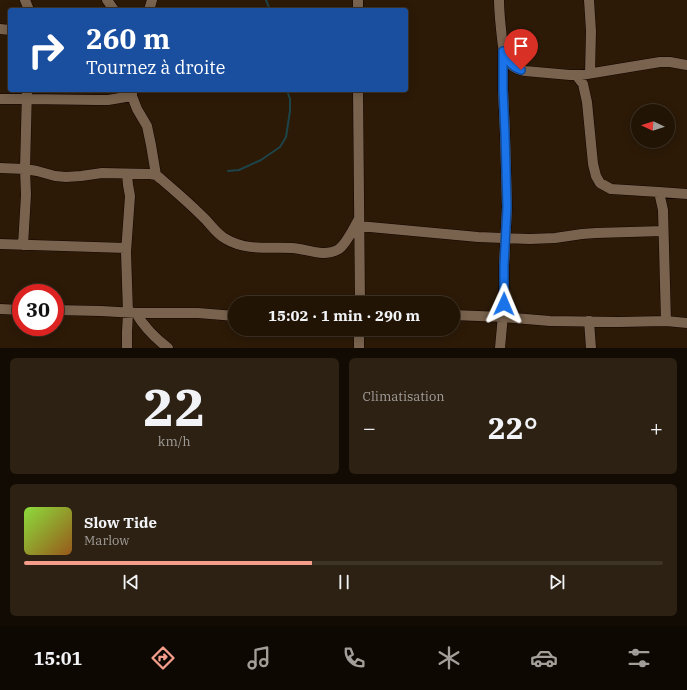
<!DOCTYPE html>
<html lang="fr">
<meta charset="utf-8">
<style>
:root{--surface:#211405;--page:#2d2113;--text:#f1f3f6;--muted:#a29e9a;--line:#3e3327;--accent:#f49d8b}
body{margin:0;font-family:"IBM Plex Serif",serif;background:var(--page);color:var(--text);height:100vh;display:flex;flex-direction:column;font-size:15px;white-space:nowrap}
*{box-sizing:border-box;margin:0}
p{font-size:13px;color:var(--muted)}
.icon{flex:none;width:22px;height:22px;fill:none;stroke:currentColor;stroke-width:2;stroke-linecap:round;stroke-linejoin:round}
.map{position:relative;height:348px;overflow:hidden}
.sheet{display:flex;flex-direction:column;gap:10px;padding:10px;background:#120b03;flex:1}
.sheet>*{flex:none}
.hud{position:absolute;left:8px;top:8px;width:400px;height:84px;border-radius:4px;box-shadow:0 2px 10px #0003,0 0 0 1px var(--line);background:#1a4fa0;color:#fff;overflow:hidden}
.needle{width:26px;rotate:274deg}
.tools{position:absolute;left:631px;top:104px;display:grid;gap:8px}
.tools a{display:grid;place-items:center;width:44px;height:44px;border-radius:50%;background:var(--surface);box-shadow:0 2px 10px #0003,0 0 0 1px var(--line);font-size:20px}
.speed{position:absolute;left:12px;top:284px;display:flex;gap:8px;font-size:20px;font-weight:700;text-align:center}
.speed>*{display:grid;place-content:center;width:52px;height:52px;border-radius:50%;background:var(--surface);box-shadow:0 2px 10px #0003,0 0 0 1px var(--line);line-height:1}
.speed .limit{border:6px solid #d22;background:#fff;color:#111}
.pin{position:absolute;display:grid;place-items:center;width:34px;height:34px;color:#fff;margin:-41px -17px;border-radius:50% 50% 50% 0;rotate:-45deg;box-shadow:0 0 4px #0007}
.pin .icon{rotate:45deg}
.me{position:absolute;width:44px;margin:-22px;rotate:1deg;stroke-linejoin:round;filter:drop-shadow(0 0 3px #0008)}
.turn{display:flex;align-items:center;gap:14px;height:84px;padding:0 12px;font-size:18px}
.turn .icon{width:52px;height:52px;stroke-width:2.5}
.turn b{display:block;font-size:28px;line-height:34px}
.big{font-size:30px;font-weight:700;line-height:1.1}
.sheet .tile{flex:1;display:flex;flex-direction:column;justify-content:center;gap:6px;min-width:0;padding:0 14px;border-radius:6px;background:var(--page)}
.sheet .dial{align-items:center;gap:0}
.dial b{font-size:52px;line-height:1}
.song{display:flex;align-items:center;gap:12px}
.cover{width:48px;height:48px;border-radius:6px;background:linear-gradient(135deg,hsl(90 70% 55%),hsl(30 70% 35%))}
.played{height:4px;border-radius:2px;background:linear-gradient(90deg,var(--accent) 45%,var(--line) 45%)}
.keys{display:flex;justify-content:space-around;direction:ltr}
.heat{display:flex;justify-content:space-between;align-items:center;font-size:22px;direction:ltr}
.sheet .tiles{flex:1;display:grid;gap:10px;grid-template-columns:1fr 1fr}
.tile:last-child{grid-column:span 2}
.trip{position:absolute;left:228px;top:296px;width:232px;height:40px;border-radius:20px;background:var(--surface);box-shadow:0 2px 10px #0003,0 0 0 1px var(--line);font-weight:700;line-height:40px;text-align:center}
.tab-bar{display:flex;height:64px;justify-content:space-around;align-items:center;background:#0d0802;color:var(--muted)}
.tab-bar .icon{width:28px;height:28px}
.tab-bar .active{color:var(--accent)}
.tab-bar b{font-size:18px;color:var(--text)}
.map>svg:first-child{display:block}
</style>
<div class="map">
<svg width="687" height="348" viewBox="0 0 687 348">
<rect width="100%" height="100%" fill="#2c1a07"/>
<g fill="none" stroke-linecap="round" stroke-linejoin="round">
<path stroke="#1d4449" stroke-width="2" d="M266,0L270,10
M228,171L239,170L261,160L280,147L286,137L290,111V99L287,90"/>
<g stroke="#140400" stroke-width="11">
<path id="minor" d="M25,0L29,10
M107,0L114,10
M358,0V10
M499,0C499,10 500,19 501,29C503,46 502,68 525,71L570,75H581L660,62H670L687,65
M589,0L591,31L590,73
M149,10L152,0
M0,29L10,30
M576,75L583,84L587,102L593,164L596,176L600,183L611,189L659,192L663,210L666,321
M358,90L360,303
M132,96L137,109L147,126L151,145L156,175
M0,99H27L97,100H108L132,96V90
M0,168L25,169L37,171L55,176L66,177L81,176L102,173L150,174L156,175L161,179C175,191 189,203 202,216C210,223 216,234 226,239C246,251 269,247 292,248C308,249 323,258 339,249C347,243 354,227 359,219
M659,192L687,194
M359,226L478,237L530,239L555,238L582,234L596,233L663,231
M0,244L126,248
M23,245L26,195L25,169L27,90
M0,309L21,310
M55,310L101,311L136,313H198L235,316
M136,313C144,327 155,338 168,348
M453,315L503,317L550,321L619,322L666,321L687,323
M589,321L591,348
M127,348V332L128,313L126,252L130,196L128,185L127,174
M359,348V329
M500,348L504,304V266L507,207L505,134L503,89V51"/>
</g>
<use href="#minor" stroke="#79634e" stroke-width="10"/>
</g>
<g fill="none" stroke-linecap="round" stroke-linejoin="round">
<g stroke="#114b97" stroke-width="10">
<path id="route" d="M504,304V266L507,207L505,134L503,89V51C507,60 511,67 521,70"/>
</g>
<use href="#route" stroke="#1a73e8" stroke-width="7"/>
</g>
</svg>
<div class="tools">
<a><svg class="needle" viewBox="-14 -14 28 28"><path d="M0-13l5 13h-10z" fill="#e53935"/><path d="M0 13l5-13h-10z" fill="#a29e9a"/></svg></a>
</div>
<div class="speed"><div class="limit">30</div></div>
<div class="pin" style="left:521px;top:70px;background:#d93025"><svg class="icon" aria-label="arrive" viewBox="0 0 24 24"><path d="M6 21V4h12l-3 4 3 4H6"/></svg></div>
<svg class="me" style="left:504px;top:304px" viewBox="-20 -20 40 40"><path d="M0-17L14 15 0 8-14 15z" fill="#1a73e8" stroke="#fff" stroke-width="4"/></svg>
<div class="trip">15:02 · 1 min · 290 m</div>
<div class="hud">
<div class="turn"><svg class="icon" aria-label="right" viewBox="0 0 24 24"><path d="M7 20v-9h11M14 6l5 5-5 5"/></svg><div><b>260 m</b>Tournez à droite</div></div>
</div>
</div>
<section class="sheet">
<div class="tiles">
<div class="tile dial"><b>22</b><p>km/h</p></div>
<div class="tile"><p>Climatisation</p>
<div class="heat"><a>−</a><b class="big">22°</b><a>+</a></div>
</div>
<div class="tile">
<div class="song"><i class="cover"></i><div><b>Slow Tide</b><p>Marlow</p></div></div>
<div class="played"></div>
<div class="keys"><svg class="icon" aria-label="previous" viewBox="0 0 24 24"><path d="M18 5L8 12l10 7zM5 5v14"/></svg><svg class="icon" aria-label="pause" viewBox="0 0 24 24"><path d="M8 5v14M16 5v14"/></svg><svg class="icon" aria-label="next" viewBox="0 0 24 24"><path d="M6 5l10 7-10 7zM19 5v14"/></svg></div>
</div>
</div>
</section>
<nav class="tab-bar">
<b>15:01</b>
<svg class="icon active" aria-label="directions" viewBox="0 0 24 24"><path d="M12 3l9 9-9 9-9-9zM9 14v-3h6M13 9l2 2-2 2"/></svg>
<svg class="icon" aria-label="music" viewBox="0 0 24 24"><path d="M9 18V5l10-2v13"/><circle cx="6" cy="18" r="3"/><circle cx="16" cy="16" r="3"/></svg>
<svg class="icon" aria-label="phone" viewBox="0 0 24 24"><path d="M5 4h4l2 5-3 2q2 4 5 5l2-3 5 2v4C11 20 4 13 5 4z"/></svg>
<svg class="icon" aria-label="climate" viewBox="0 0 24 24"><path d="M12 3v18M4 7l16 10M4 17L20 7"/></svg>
<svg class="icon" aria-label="car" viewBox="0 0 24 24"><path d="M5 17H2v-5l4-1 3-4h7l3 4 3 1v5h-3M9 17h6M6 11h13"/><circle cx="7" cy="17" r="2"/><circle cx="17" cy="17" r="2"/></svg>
<svg class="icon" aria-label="filters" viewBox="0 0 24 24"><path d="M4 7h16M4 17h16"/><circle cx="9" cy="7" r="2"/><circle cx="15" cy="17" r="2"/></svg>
</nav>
